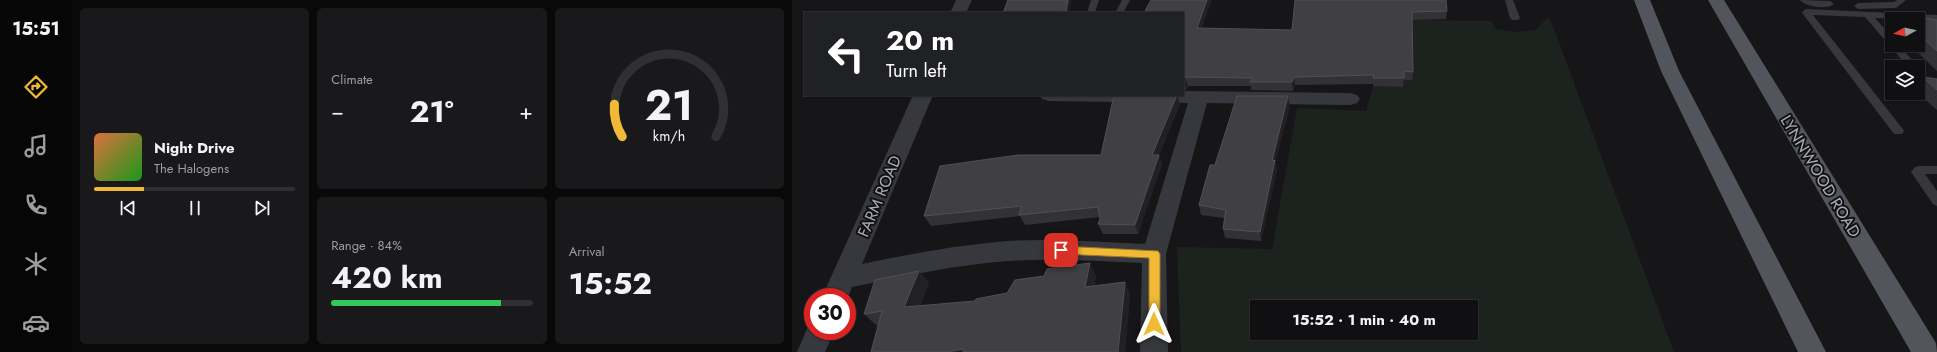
<!DOCTYPE html>
<meta charset="utf-8">
<style>
:root{--surface:#101012;--page:#19191b;--text:#f1f3f6;--muted:#9c9d9f;--line:#303032;--accent:#f1ba36}
body{margin:0;font-family:Jost,sans-serif;background:var(--page);color:var(--text);height:100vh;display:flex;flex-direction:column;font-size:15px;white-space:nowrap}
*{box-sizing:border-box;margin:0}
p{font-size:13px;color:var(--muted)}
.icon{flex:none;width:22px;height:22px;fill:none;stroke:currentColor;stroke-width:2;stroke-linecap:round;stroke-linejoin:round}
.map{position:relative;flex:1;overflow:hidden}
.side{display:flex;flex-direction:column;gap:8px;padding:8px;background:#09090a;width:720px}
.side>*{flex:none}
.banner{position:absolute;left:12px;top:12px;width:380px;height:84px;border-radius:0px;box-shadow:0 1px 3px #0004,0 0 0 1px var(--line);background:#202124;color:#fff;overflow:hidden}
.needle{width:26px;rotate:262deg}
.buttons{position:absolute;left:1093px;top:12px;display:grid;gap:8px}
.buttons a{display:grid;place-items:center;width:40px;height:40px;border-radius:0px;background:var(--surface);box-shadow:0 1px 3px #0004,0 0 0 1px var(--line);font-size:20px}
.speed{position:absolute;left:12px;top:288px;display:flex;gap:8px;font-size:20px;font-weight:700;text-align:center}
.speed>*{display:grid;place-content:center;width:52px;height:52px;border-radius:50%;background:var(--surface);box-shadow:0 1px 3px #0004,0 0 0 1px var(--line);line-height:1}
.speed .limit{border:6px solid #d22;background:#fff;color:#111}
.pin{position:absolute;display:grid;place-items:center;width:34px;height:34px;color:#fff;margin:-17px;border-radius:8px;box-shadow:0 2px 6px #0006}
.me{position:absolute;width:44px;margin:-22px;rotate:0deg;stroke-linejoin:round;filter:drop-shadow(0 0 3px #0008)}
.turn{display:flex;align-items:center;gap:14px;height:84px;padding:0 16px;font-size:18px}
.turn .icon{width:52px;height:52px;stroke-width:2.5}
.turn b{display:block;font-size:28px;line-height:34px}
.big{font-size:30px;font-weight:700;line-height:1.1}
.side .widget{flex:1;display:flex;flex-direction:column;justify-content:center;gap:6px;min-width:0;padding:0 14px;border-radius:6px;background:var(--page)}
.side .dial{align-items:center;gap:0}
.dial svg{height:104px;overflow:visible;fill:none;stroke:var(--line);stroke-width:7;stroke-linecap:round;text-anchor:middle}
.dial text{fill:var(--text);stroke:none}
.song{display:flex;align-items:center;gap:12px}
.cover{width:48px;height:48px;border-radius:6px;background:linear-gradient(135deg,hsl(20 70% 55%),hsl(120 70% 35%))}
.played{height:4px;border-radius:2px;background:linear-gradient(90deg,var(--accent) 25%,var(--line) 25%)}
.keys{display:flex;justify-content:space-around;direction:ltr}
.heat{display:flex;justify-content:space-between;align-items:center;font-size:22px;direction:ltr}
.charge{height:6px;border-radius:3px;background:linear-gradient(90deg,#34c759 84%,var(--line) 0)}
.side .tiles{flex:1;display:grid;gap:8px;grid-template-columns:repeat(3,1fr)}
.widget:first-child{grid-row:span 2}
.trip{position:absolute;left:458px;top:300px;width:228px;height:40px;border-radius:0px;background:var(--surface);box-shadow:0 1px 3px #0004,0 0 0 1px var(--line);font-weight:700;line-height:40px;text-align:center}
main{display:flex;flex:1;min-height:0}
.menu{display:flex;flex-direction:column;width:72px;justify-content:space-around;align-items:center;background:#060607;color:var(--muted)}
.menu .icon{width:28px;height:28px}
.menu .on{color:var(--accent)}
.menu b{font-size:18px;color:var(--text)}
.map>svg:first-child{display:block}
</style>
<main>
<nav class="menu">
<b>15:51</b>
<svg class="icon on" aria-label="directions" viewBox="0 0 24 24"><path d="M12 3l9 9-9 9-9-9zM9 14v-3h6M13 9l2 2-2 2"/></svg>
<svg class="icon" aria-label="music" viewBox="0 0 24 24"><path d="M9 18V5l10-2v13"/><circle cx="6" cy="18" r="3"/><circle cx="16" cy="16" r="3"/></svg>
<svg class="icon" aria-label="phone" viewBox="0 0 24 24"><path d="M5 4h4l2 5-3 2q2 4 5 5l2-3 5 2v4C11 20 4 13 5 4z"/></svg>
<svg class="icon" aria-label="climate" viewBox="0 0 24 24"><path d="M12 3v18M4 7l16 10M4 17L20 7"/></svg>
<svg class="icon" aria-label="car" viewBox="0 0 24 24"><path d="M5 17H2v-5l4-1 3-4h7l3 4 3 1v5h-3M9 17h6M6 11h13"/><circle cx="7" cy="17" r="2"/><circle cx="17" cy="17" r="2"/></svg>
</nav>
<section class="side">
<div class="tiles">
<div class="widget">
<div class="song"><i class="cover"></i><div><b>Night Drive</b><p>The Halogens</p></div></div>
<div class="played"></div>
<div class="keys"><svg class="icon" aria-label="previous" viewBox="0 0 24 24"><path d="M18 5L8 12l10 7zM5 5v14"/></svg><svg class="icon" aria-label="pause" viewBox="0 0 24 24"><path d="M8 5v14M16 5v14"/></svg><svg class="icon" aria-label="next" viewBox="0 0 24 24"><path d="M6 5l10 7-10 7zM19 5v14"/></svg></div>
</div>
<div class="widget"><p>Climate</p>
<div class="heat"><a>−</a><b class="big">21°</b><a>+</a></div>
</div>
<div class="widget dial"><svg viewBox="0 0 100 80">
<path d="M14 69A42 42 0 1 1 86 69"/>
<path d="M14 69A42 42 0 0 1 8 44" stroke="#f1ba36"/>
<text x="50" y="56" font-size="32" font-weight="700">21</text>
<text x="50" y="72" font-size="11">km/h</text>
</svg></div>
<div class="widget"><p>Range · 84%</p><b class="big">420 km</b><div class="charge"></div></div>
<div class="widget"><p>Arrival</p><b class="big">15:52</b></div>
</div>
</section>
<div class="map">
<svg width="1145" height="352" viewBox="0 0 1145 352">
<rect width="100%" height="100%" fill="#161618"/>
<path fill="#1c231e" fill-rule="evenodd" d="M756,17L762,29L882,352H389L385,247L480,249L505,108L574,111L581,86L611,87L619,20L699,21L704,29L725,32L744,30ZM465,307H679V333H465Z"/>
<g fill="none" stroke-linecap="round" stroke-linejoin="round">
<path fill="#37383d" fill-rule="evenodd" d="M299,0H307L303,13H295Z
M330,0H338L331,13H323Z
M713,0H721L728,18L726,20H720L718,18Z
M1008,0L1038,1L1042,4C1035,10 1014,7 1008,0Z
M1105,0H1114L1104,8L1066,9L1062,6L1066,3L1102,2Z
M1014,9L1145,15V21L1083,18L1100,37V45H1107L1126,67H1116L1073,17L1021,15L1110,128L1112,131L1110,134H1102L1011,14L1010,12Z
M1126,69L1130,70L1134,75L1133,77H1126Z
M1127,166H1145V174H1133L1145,191V206L1141,204L1119,172L1123,167Z"/>
<path fill="#37383d" fill-rule="evenodd" d="M164,0H180L174,13H158Z
M391,91L558,93L565,95L568,99L565,103L558,105L415,103L374,254L376,352H348L350,263C305,261 260,258 216,261C163,265 112,276 60,287L55,299V297H30L121,95H141L70,264C118,254 166,245 215,241C261,238 307,242 353,244L396,103L257,101L250,99L247,95H391Z
M21,321V331H42L33,352H5L18,322Z"/>
<path fill="#53555c" fill-rule="evenodd" d="M842,0H858L887,71L1034,352H1006L869,71Z
M916,0H932L1144,343L1145,352H1119Z"/>
</g>
<path fill="#323236" d="M216,0H279L276,13H211Z
M503,0L655,11L654,19L620,20L621,72L620,80H612L611,87L581,86V84L503,85L501,91L459,90V86H396L394,90H391V13L410,28L500,30Z
M1103,13L1145,20V71L1118,45H1126V19H1100V28L1095,24Z
M1131,77L1145,79V110L1126,93V83Z
M388,104L367,155L370,164L346,234H311L306,224L308,219V217L233,225L228,216L139,226L132,216L309,155Z
M498,106L483,162L485,170L469,241L433,238L431,229L432,218L409,215L407,205L423,165Z
M304,275L302,286L333,282L338,294L333,352H79L86,325H84L72,314L137,282L128,306L183,301L215,293Z"/>
<path fill="#212124" d="M276,0H279L276,13H275L274,11Z
M415,0H420L407,36L405,28Z
M393,77L396,86L394,90L392,81Z
M502,77L503,85L501,91L500,82Z
M385,95L388,104L367,155L370,164L346,234L343,225L360,155Z
M496,96L498,106L483,162L485,170L469,241L468,232L480,161Z
M298,263L304,275L300,298L293,287Z
M127,271L137,282L123,318L112,307Z
M333,282L338,294L333,352H326Z
M171,349L174,352H157Z"/>
<path fill="#3f3f44" stroke="#4f5156" d="M216,0H276L274,11L251,13H211Z
M359,0H415L405,28L500,30L503,0H654L655,11L620,12L621,72L612,71V78H581L582,75L502,77L500,82H458L461,78L393,77L392,81H391V13H352Z
M1103,13L1145,20V51L1126,33V19H1110Z
M1131,77L1145,79V90Z
M322,95H385L360,155H367L343,225L306,224L308,219L306,207L227,215L230,206L132,216L148,166L226,155H309Z
M445,96H496L480,161L483,160L468,232L431,229L434,210L407,205L418,165H423Z
M298,263L293,287L333,282L326,352H171V349L157,352H79L90,311L72,314L83,280L127,271L112,307L183,301L184,299L215,293L223,280L252,276L255,269Z"/>
<path fill="#f1ba36" stroke="#9d7923" d="M269,246L366,251L368,254V324L366,328L362,329L358,328L357,324V258L269,254L264,250Z"/>
<g text-anchor="middle" stroke-width="4" stroke-linejoin="round" paint-order="stroke">
<g font-size="16" fill="#a8adb8" stroke="#111113">
<text transform="translate(1029 176) rotate(59)" y="6">LYNNWOOD ROAD</text>
<text transform="translate(87 196) rotate(-67)" y="6">FARM ROAD</text>
</g>
</g>
</svg>
<div class="buttons">
<a><svg class="needle" viewBox="-14 -14 28 28"><path d="M0-13l5 13h-10z" fill="#e53935"/><path d="M0 13l5-13h-10z" fill="#9c9d9f"/></svg></a>
<a><svg class="icon" aria-label="layers" viewBox="0 0 24 24"><path d="M12 4l9 5-9 5-9-5zM3 14l9 5 9-5"/></svg></a>
</div>
<div class="speed"><div class="limit">30</div></div>
<div class="pin" style="left:269px;top:250px;background:#d93025"><svg class="icon" aria-label="arrive" viewBox="0 0 24 24"><path d="M6 21V4h12l-3 4 3 4H6"/></svg></div>
<svg class="me" style="left:362px;top:324px" viewBox="-20 -20 40 40"><path d="M0-17L14 15 0 8-14 15z" fill="#f1ba36" stroke="#fff" stroke-width="4"/></svg>
<div class="trip">15:52 · 1 min · 40 m</div>
<div class="banner">
<div class="turn"><svg class="icon" aria-label="left" viewBox="0 0 24 24"><path d="M17 20v-9H6M10 6l-5 5 5 5"/></svg><div><b>20 m</b>Turn left</div></div>
</div>
</div>
</main>
